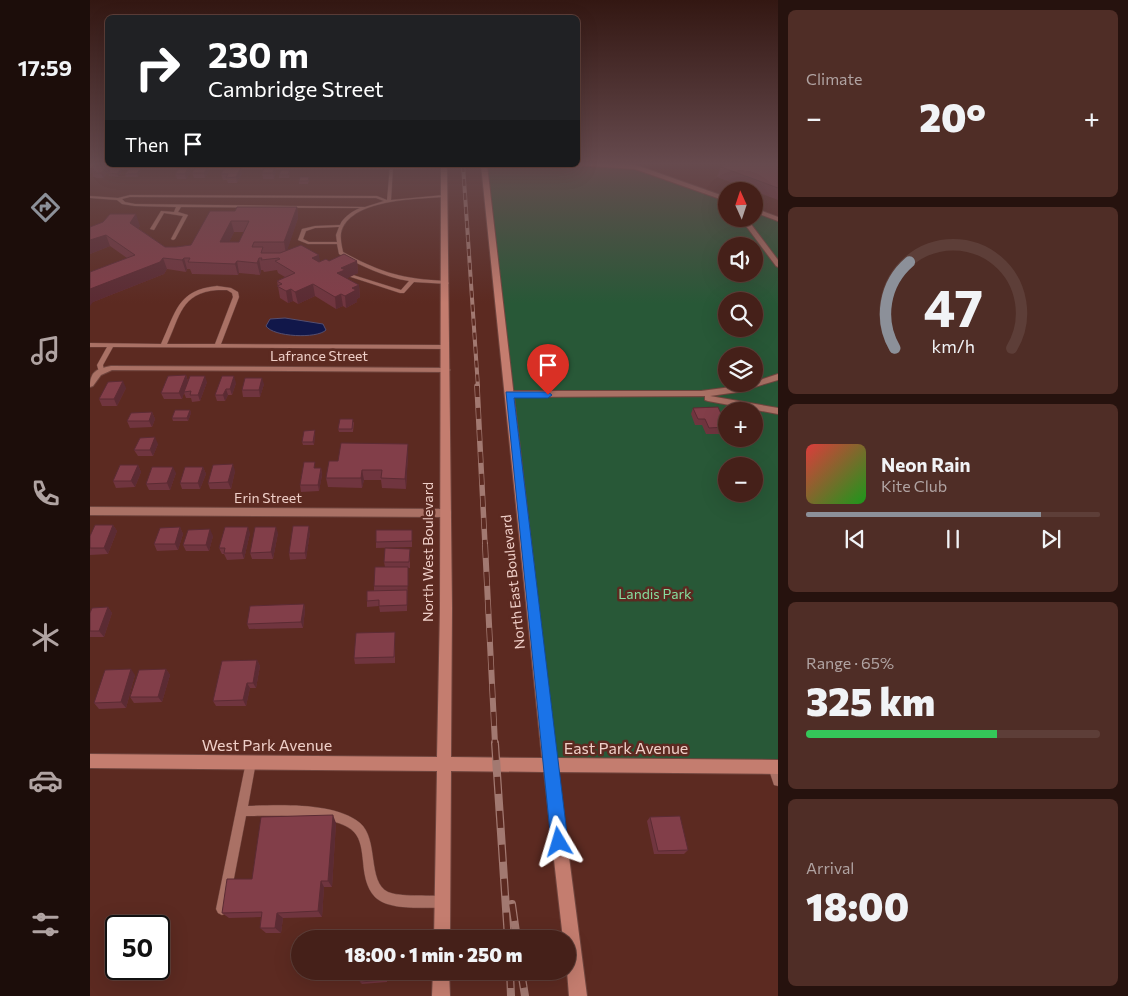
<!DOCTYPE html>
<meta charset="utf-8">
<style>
:root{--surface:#452019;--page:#4f2d26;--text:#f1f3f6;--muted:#b0a3a2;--line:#5d3e38;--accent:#8c9099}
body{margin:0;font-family:Commissioner,sans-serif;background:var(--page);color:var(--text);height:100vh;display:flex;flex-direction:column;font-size:19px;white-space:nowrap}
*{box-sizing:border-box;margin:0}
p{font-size:16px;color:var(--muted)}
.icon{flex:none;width:28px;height:28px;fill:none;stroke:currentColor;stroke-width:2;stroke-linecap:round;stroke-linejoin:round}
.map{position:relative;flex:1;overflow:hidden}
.panel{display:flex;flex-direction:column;gap:10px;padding:10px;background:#26120e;width:350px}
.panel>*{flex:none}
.top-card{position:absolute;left:15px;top:15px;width:475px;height:152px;border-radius:8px;box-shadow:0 5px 20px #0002,0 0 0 1px var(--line);background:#202124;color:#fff;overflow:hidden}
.needle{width:32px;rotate:357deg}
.fabs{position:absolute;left:628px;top:182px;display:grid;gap:10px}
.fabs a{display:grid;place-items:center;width:45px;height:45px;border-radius:50%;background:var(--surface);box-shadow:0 5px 20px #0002,0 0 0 1px var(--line);font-size:25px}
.speed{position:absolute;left:15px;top:915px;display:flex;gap:10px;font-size:25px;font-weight:700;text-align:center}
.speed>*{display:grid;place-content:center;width:65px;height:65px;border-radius:50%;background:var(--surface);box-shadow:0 5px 20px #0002,0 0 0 1px var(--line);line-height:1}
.speed .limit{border:2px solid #111;border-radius:8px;background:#fff;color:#111}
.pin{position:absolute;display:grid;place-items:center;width:42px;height:42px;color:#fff;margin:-51px -21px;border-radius:50% 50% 50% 0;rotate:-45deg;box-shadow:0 0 5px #0007}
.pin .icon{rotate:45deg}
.me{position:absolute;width:55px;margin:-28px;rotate:353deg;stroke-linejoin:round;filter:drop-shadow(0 0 4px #0008)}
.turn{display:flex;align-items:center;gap:18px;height:105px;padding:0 20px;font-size:22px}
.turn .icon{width:65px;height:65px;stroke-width:2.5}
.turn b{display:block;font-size:35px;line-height:42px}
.then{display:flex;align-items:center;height:48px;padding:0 20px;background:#0003;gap:10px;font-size:19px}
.big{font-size:38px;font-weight:800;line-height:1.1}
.panel .tile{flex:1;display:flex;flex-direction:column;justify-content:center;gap:8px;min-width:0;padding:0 18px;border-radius:8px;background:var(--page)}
.panel .dial{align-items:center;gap:0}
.dial svg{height:130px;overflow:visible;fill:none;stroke:var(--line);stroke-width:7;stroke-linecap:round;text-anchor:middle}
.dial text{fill:var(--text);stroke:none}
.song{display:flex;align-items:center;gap:15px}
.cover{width:60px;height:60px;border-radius:8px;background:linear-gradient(135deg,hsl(0 70% 55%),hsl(120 70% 35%))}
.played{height:5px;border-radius:2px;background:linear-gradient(90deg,var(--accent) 80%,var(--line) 80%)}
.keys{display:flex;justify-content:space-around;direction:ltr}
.heat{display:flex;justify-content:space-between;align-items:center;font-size:28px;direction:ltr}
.charge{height:8px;border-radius:4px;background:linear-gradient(90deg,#34c759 65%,var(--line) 0)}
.trip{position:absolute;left:201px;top:930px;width:285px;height:50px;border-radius:25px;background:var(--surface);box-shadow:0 5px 20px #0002,0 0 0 1px var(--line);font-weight:800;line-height:50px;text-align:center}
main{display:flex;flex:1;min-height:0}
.tabs{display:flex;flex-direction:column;width:90px;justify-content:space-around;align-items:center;background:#1c0d0a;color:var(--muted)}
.tabs .icon{width:35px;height:35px}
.tabs .selected{color:var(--accent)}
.tabs b{font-size:22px;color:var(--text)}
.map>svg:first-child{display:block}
</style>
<main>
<nav class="tabs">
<b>17:59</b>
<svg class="icon selected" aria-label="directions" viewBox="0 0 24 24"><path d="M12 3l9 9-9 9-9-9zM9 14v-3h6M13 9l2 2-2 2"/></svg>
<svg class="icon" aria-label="music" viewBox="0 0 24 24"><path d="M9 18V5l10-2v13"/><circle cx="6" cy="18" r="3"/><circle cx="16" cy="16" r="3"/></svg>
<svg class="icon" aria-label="phone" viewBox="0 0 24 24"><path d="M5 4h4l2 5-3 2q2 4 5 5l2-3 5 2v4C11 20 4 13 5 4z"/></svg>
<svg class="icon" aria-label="climate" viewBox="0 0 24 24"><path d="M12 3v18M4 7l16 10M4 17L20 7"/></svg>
<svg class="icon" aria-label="car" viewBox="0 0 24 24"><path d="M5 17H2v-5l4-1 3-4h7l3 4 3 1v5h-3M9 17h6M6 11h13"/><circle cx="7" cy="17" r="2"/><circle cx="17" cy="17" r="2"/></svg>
<svg class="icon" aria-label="filters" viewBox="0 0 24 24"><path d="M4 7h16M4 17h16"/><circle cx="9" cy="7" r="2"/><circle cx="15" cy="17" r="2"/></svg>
</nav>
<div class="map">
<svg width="688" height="996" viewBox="0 0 688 996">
<rect width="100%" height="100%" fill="#5c2a21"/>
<path fill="#285837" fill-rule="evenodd" d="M541,163L636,199V219H664V209L688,219V767L460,766L394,165ZM636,246H664V274H636ZM636,301H664V329H636ZM636,356H664V384H636ZM636,411H664V439H636ZM636,466H664V494H636Z"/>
<path fill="#11174a" stroke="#544e70" d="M195,318L233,324L236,330C227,339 183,337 176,326L180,319Z"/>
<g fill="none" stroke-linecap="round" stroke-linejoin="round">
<g stroke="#70453e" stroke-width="1">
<path id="lane" d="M300,166L303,167L301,200L354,195L356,196L354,197C326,199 259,199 251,233C250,239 252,247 253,252C291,273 313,279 356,281L359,283L358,284L324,282L314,293H310L258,276L263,275L311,290L319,281C294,277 272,266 249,254L247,244H218L208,240L212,229L225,226L250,225C253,217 263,211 270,208L91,207L88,212L98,215L85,239L83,240L81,239L93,216L74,213L64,230L60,229L71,211L84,212L86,207L45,206L32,204L27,200L0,198V196L28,198L40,195L287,196L297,200ZM40,197L286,198L294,201L275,207L45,204L35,202L32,199ZM249,227L246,235L247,242H219L213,239L216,231L225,228Z
M127,286L141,288L148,292L149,297L131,344L356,345L359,347L356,349L23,347L13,365L14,371L11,373L9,372L7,365L17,347H0V343L71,344C86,312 87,290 127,286ZM127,290H137L142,293L143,297L125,344H77C90,316 91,293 127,290Z
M161,757L165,758L166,762L158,806C189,805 245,802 270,823C289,839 277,882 298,892C309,897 339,895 352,896L356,898L358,902L356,906L352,908C333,907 299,911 285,897C276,888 274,873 273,861C272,852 271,839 264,832C246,813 181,816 156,816L138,909L136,913L132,915L128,913L126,909L156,762L157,758Z
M683,762L687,763L688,767V786L684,785L678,767L679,763Z"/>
</g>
<g stroke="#70453e" stroke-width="2">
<path id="street" d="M488,163L546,165L636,197V201L545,169L486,165Z
M0,164L18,165H356L353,167L323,169L0,168Z
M664,208L688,217V221L664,212Z
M651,219H657L688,260V267L686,266Z
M21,366L356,368L360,370L356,372L22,370L11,375L3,386L0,387C0,371 7,369 21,366Z
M688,374V380L648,392L620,396L688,408V414L618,401L615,400V396L419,397L415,394L419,391H611L664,384V382Z
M0,507L356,509L360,510L361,513L360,516L356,517L0,515Z"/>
</g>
<g stroke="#70453e" stroke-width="2">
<path id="secondary" d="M351,165H357L362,608L361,757L452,758L391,165H397L466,758L688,760V774L468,772L497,996H479L477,971L478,939H473L454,772L361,771L360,939H344L347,771L0,768V754L347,757L350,608Z
M343,971H359L360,996H342Z"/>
</g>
<use href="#lane" fill="#aa7165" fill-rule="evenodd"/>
<use href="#street" fill="#aa7165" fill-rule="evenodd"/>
<use href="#secondary" fill="#c47d6f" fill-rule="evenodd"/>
<g stroke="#a27971" stroke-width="4">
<path id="rail-far3" d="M373,165L388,387"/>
</g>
<g stroke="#a27971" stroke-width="5.5">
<path id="rail-far2" d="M387,386L395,545"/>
</g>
<g stroke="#a27971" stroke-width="6">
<path id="rail-far1" d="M395,544L405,744"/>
</g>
<g stroke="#a27971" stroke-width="8">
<path id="rail" d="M405,743L418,939
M422,904L427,939
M420,971L421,996
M431,971L435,996"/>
</g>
<use href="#rail-far3" stroke="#5c2a21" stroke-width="2.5" stroke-dasharray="7" stroke-linecap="butt"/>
<use href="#rail-far2" stroke="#5c2a21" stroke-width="4" stroke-dasharray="11" stroke-linecap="butt"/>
<use href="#rail-far1" stroke="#5c2a21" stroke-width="4.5" stroke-dasharray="14" stroke-linecap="butt"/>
<use href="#rail" stroke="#5c2a21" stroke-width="5.5" stroke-dasharray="17" stroke-linecap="butt"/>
</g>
<path fill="#70353f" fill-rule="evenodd" d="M688,163V200L627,177L631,167Z
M18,165L20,170L32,171L28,177L19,176L18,173L13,178H6L5,177H3L2,172L0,174V169Z
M118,166L119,171L115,178H104L102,173Z
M185,166L186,171L184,179H173L172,173Z
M50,169L51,171L48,177H36L35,174Z
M101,171L96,179H87L85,174Z
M200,172L199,178H189V175Z
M152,173L147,183H138L137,180H133L131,174Z
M219,177V180L218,184H209V181Z
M207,207L208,218L197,250L230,262L267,261L268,273L256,278L269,285L270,297L267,299V302L256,308L253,306L246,309L225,296L208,304L203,301L198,303L190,298L187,281L195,277L188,273L187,270L174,272L173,270H171L170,275L149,273L148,275L102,274L100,269H97L96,272L77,269L74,274L3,302L0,272L37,258L20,246L0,254V227L50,226L48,228L75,247H86L101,245L145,211ZM144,232H154L149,242H139Z
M96,375L98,381L117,382L110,401L102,402L101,398H96L94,393L92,399H74L71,393Z
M146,383L142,395H138L135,401H127L125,395Z
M174,384L170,397H153L152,390Z
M36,388L27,406H12L9,399Z
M603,408L636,425V430L634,434H616L612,425H605L601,414Z
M100,410L101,413L98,421H83L82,418Z
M62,412L65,419L62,427L40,428L37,421Z
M264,422L263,432H249L248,429Z
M225,434L224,445H213L212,442Z
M68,444L63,456H48L44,450Z
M318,454L316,489L292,488L291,480H274L272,488L238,487L236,478L248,461Z
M48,465L51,472L45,487L26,488L23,481Z
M113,467L116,474L110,489H92L90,483Z
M226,468H231L232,475L229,491L211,492L210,485Z
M145,471L141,489H120L118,483Z
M86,473L80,490H59L56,484Z
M23,525L27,531L18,554L0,555V536Z
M90,527L93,534L88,550L67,551L64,544Z
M322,530V547L286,548V542Z
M220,532L216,559L200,560L199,553Z
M160,533L154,559L137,560L134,554H132L129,548Z
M188,533L183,559H162L160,553Z
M123,536L119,551H96L93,545Z
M320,555V568H318L317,611L290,612L289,606L277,607V601L284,591V586L295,567L294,562Z
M214,604L215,610L213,628L159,629L157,624Z
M18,607L22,613L14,637H0V613Z
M305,632V663L265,664L264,658Z
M167,660L170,666L166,688H160L156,706H126L123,701Z
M76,669L80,675L72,702L44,703L40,697Z
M45,675L36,708L9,709L4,703Z
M560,817L598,850L594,854H564L557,821Z
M246,823L242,887H234L232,917L193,918L191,933H176L170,928L171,917L139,918L132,913L162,879Z
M270,971H297V982L272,984L270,982Z"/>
<path fill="#5b2b33" d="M18,165L20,170L13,178L11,173Z
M99,165L101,171L96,179L95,174Z
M118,166L119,171L115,178L114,173Z
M185,166L186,171L184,179L183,173Z
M151,167L152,173L147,183L146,177Z
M31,169L32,171L28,177L27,174Z
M50,169L51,171L48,177L47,174Z
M207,207L208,218L196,254L194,242Z
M46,214L50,226L44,234L40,223Z
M141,221L144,232L134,254L130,242Z
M16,235L20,246L0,254V240Z
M229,255L231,267L222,258Z
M73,258L77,269L74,274L3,302L0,306V289Z
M94,258L97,269L96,272L92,260Z
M169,258L171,270L170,275L167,263Z
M147,261L149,273L148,275L145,264Z
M267,261L268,273L256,279L247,273L251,268Z
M223,284L225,296L208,304L205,292Z
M269,285L270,297L267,299V302L256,308L255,296L262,288Z
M201,289L203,301L198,303L196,291Z
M251,294L253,306L246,309L245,297Z
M96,375L98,382L92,399L89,393Z
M115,376L117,382L110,401L108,395Z
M144,376L146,383L142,395L140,389Z
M172,378L174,384L170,397L169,390Z
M33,381L36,388L27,406L24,399Z
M136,389L138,395L135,401L133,395Z
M100,410L101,413L98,421L97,418Z
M62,412L65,419L62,427L59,421Z
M225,430V434L224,445L223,442Z
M65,437L68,444L63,456L60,450Z
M318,444V454L316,489L315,479Z
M143,464L145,471L141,489L138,482Z
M48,465L51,472L45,487L41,481Z
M83,467L86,473L80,490L77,483Z
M113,467L116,474L110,489L108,483Z
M231,468L232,475L229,491L228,485Z
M272,470L274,480L272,488L271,478Z
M23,525L27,531L18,554L14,548Z
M219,526L220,532L216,559L215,553Z
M90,527L93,534L88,550L85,544Z
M158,527L160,533L154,559L152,553Z
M186,527L188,533L183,559L181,552Z
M120,529L123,536L119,551L116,545Z
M214,604L215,610L213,628L211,622Z
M18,607L22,613L14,637L9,631Z
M167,660L170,666L166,688L163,683Z
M41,669L45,675L36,708L31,702Z
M76,669L80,675L72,702L68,697Z
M157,683L160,688L156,706L153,700Z
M243,815L246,823L242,887L238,881Z
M231,881L234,887L232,917L228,911Z
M187,913L193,918L191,933L185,928Z"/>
<path fill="#823e49" stroke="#5b2b33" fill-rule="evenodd" d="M639,163H688V188L631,167Z
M4,165H18L11,173H4L6,171H1L4,169H1Z
M99,165L95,174H85L90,166Z
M106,166H118L114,173H102Z
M175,166H185L183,173H172Z
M135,167H151L146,177L136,178L138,174H131Z
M21,169H31L27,174L18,173Z
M39,169H50L47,174H35Z
M191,170H200L198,175H189Z
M210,177H219L218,181H209Z
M147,207H207L194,242H164L162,247H173L171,253H190L211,245L229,255L222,258L229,262L236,259L239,261L254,254L267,261L251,268L255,270L247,273L269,285L262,288L266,290L255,296L251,294L245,297L223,284L205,292L201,289L196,291L187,286L192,284L187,281L205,273L185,261L190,259L189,258L171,260L172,258H169L167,263L147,261L145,264L98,262L100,258H94L92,260L73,258L70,262L0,289V272L45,255L16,235L0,240V227L13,222L20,214H46L40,223L75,247H86L101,245L120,211H145ZM141,221H159L149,242H130Z
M96,375L89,393H71L78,376Z
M100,376H115L108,395H100L101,391L94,392Z
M132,376H144L140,389H136L133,395H125Z
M155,378H172L169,390H152Z
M33,381L24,399H9L18,382Z
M628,407L636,425V427L619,428L615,419H608L603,408Z
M85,410H100L97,418H82Z
M62,412L59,421H37L41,413Z
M250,419H263L262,429H248Z
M225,430L223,442H212L214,431Z
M65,437L60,450H44L50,438Z
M251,443L318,444L315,479L291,478L292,470H272L271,478H236L239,461H248Z
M214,462H225L224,468H231L228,485H210Z
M143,464L138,482L118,483L123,465Z
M30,465H48L41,481H23Z
M62,467H83L77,483L56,484Z
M95,467H113L108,483H90Z
M5,525H23L14,548H0V536Z
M203,526H219L215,553H199Z
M90,527L85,544H64L70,528Z
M135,527H158L152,553H134L135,548H129Z
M165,527H186L181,552L160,553Z
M120,529L116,545H93L98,530Z
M286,530H322V541L286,542Z
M295,548L320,549L319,562H294Z
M285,567H318V586H284Z
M317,590V605L289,606V600L277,601V591Z
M214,604L211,622L157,624L160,606Z
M18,607L9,631H0V613L2,608Z
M305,632L304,657L264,658L266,633Z
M167,660L163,683H157L153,700L123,701L132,661Z
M41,669L31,702L4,703L15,670Z
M76,669L68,697H40L49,670Z
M243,815L238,881H231L228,911L187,913L185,928H170L172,912L132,913L137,879H162L171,817Z
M590,816L598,850L568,851L560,817Z
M295,933V939H271V935Z
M270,971H296V980L270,982Z"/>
<linearGradient id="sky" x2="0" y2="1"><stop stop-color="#331712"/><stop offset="0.54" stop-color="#664a4e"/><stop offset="1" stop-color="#664a4e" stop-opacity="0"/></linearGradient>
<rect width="688" height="303" fill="url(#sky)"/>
<path fill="#1a73e8" stroke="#114b97" d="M416,392H458L462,395L458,398H424L478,842L475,848L469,851L463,848L461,842Z"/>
<g text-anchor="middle" stroke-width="5" stroke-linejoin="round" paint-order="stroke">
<g font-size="14" fill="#efcfc8" stroke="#5c2a21">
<text x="229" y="361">Lafrance Street</text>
<text x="178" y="503">Erin Street</text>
<text transform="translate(338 552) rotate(-90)" y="5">North West Boulevard</text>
<text transform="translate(423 582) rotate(-96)" y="5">North East Boulevard</text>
</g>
<g font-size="14" fill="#86de9f" stroke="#5c2a21">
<text x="565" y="599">Landis Park</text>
</g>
<g font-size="16" fill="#efcfc8" stroke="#5c2a21">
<text x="177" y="751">West Park Avenue</text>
<text x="536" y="754">East Park Avenue</text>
</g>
</g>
</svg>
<div class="fabs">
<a><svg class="needle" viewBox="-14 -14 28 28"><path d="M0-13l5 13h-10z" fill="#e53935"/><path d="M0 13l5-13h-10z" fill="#b0a3a2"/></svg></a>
<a><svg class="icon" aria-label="sound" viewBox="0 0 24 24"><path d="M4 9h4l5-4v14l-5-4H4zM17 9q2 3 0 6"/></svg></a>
<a><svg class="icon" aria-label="search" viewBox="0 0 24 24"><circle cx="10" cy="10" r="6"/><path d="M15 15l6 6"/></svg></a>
<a><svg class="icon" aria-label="layers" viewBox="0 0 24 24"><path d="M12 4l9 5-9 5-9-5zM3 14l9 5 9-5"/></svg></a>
<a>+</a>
<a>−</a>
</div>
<div class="speed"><div class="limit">50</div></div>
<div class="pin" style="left:458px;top:395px;background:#d93025"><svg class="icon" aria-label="arrive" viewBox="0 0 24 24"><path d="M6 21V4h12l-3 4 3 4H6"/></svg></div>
<svg class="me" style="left:469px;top:842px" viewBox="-20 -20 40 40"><path d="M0-17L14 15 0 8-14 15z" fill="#1a73e8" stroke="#fff" stroke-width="4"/></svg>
<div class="trip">18:00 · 1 min · 250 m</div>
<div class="top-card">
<div class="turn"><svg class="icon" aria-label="right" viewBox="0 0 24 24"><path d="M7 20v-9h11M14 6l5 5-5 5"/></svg><div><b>230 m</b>Cambridge Street</div></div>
<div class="then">Then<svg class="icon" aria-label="arrive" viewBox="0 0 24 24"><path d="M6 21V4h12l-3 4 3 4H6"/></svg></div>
</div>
</div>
<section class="panel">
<div class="tile"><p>Climate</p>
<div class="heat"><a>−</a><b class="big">20°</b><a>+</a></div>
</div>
<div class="tile dial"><svg viewBox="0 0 100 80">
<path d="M14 69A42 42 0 1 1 86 69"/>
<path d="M14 69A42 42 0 0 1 23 16" stroke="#8c9099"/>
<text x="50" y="56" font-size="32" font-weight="700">47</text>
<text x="50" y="72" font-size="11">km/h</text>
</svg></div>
<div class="tile">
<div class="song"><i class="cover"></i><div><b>Neon Rain</b><p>Kite Club</p></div></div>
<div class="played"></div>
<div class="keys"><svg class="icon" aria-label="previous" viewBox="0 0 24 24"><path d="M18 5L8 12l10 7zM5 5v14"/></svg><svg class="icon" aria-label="pause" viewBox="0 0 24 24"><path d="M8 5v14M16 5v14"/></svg><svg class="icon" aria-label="next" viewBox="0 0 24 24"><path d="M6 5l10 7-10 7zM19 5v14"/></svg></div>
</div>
<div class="tile"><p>Range · 65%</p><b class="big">325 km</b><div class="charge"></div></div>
<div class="tile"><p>Arrival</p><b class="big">18:00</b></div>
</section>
</main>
